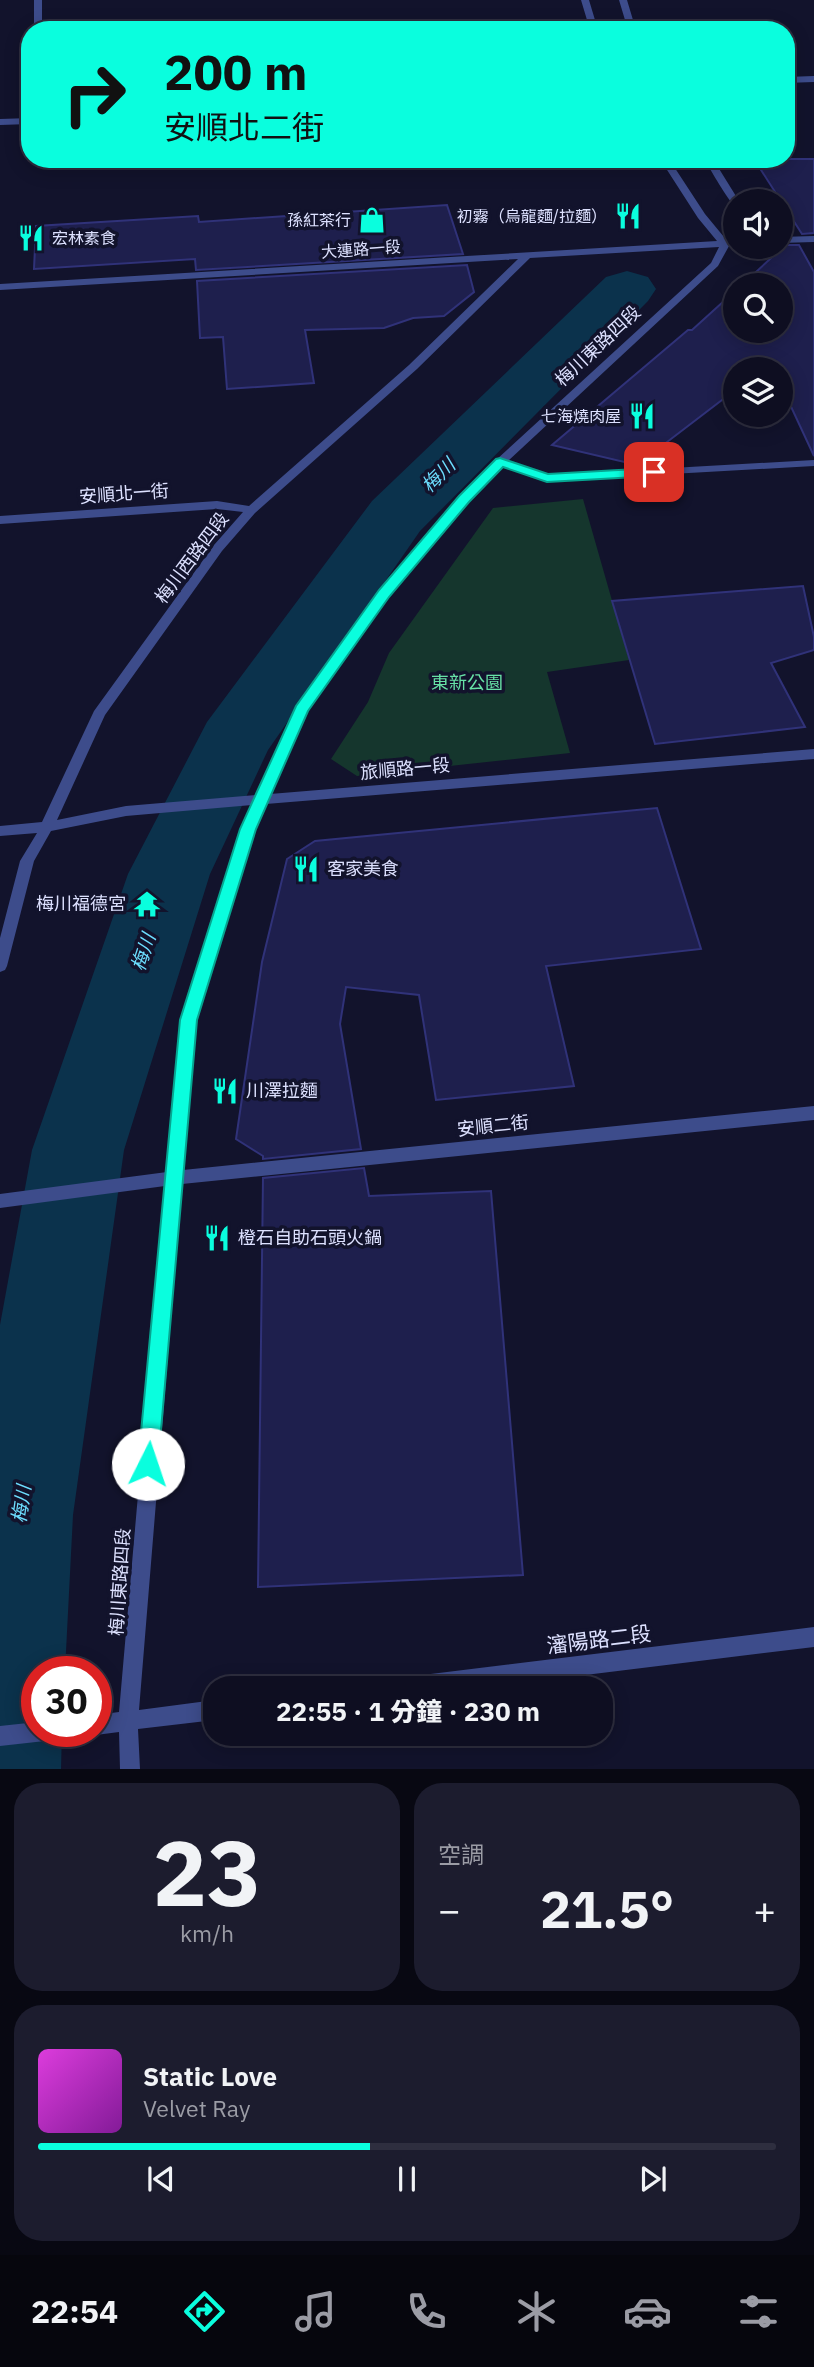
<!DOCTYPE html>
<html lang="zh-TW">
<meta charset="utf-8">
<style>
:root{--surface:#0e0e21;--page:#1c1c2e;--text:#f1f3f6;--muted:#9b9ca5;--line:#2e2e3f;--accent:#0afede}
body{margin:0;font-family:"IBM Plex Sans","Noto Sans TC",sans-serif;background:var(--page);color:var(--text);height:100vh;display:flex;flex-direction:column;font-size:26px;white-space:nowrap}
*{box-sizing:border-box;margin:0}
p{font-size:23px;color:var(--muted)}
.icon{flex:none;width:38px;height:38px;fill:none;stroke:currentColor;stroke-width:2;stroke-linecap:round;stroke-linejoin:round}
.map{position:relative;height:1769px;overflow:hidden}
.sheet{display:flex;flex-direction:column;gap:14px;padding:14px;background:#080812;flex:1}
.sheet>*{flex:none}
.top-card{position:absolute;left:21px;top:21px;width:774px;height:147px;border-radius:28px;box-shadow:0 4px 18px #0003,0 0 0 2px var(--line);background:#0afede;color:#111;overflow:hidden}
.fabs{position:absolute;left:723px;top:189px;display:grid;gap:14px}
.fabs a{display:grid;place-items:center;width:70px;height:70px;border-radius:50%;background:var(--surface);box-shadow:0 4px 18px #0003,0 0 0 2px var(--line);font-size:35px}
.speed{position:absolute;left:21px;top:1656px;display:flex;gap:14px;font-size:35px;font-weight:700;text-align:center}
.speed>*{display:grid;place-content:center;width:91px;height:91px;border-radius:50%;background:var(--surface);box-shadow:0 4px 18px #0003,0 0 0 2px var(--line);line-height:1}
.speed .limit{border:10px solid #d22;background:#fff;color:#111}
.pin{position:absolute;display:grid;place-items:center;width:60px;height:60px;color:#fff;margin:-30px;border-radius:14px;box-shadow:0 4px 10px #0006}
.me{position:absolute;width:77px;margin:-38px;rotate:4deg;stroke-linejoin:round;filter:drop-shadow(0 0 5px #0008)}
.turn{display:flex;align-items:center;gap:24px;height:147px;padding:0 28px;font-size:32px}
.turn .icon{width:91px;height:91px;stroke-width:2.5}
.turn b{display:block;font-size:49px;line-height:60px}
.big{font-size:52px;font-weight:800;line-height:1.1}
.sheet .card{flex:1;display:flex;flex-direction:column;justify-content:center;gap:10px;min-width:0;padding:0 24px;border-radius:28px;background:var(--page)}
.sheet .dial{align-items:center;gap:0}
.dial b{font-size:91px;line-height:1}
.song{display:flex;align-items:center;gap:21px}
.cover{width:84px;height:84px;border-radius:10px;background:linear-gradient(135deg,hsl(300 70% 55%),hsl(290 70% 35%))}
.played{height:7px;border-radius:4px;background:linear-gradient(90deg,var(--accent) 45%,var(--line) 45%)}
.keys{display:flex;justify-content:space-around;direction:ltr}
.heat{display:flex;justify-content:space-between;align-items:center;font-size:38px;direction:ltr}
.sheet .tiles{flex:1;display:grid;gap:14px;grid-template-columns:1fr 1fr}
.card:last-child{grid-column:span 2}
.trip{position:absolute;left:203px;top:1676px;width:410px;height:70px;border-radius:28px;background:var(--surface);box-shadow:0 4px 18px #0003,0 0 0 2px var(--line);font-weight:800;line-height:70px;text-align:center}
.dock{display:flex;height:112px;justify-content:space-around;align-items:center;background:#06060d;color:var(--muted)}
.dock .icon{width:49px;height:49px}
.dock .selected{color:var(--accent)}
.dock b{font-size:32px;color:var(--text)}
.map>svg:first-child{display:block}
</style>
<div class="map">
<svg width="814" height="1769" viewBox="0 0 814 1769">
<rect width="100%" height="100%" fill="#12132c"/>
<path fill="#15362d" d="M583,499L629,660L547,672L570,753L357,776L331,759L368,702L389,653L493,508Z"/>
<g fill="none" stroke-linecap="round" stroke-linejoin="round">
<path fill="#0b324c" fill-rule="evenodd" d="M627,271L648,277L656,289L648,301L420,531L268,750L210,874L124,1150L73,1515L65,1671H37V1731H62L61,1769H0V1325L32,1150L128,874L207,722L372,501L606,277Z"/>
</g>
<path fill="#1e1f4d" stroke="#303279" stroke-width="2" d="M754,159H814V233L802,234Z
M447,205L463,254L196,270L195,259L34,269L36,226L198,216L199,222Z
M785,245H799L814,272V456L780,383V369H774L771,362L762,369H735V390L637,465L552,445L688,330H692L735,291V331H780V285H742Z
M467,265L474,292L444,316L413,318L384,328L305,330L314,383L227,389L223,337L200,338L197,281Z
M803,586L814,637V650L771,663L805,727L655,744L612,601Z
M657,808L701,949L546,966L574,1086L436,1100L419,995L346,987L340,1024L361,1149L263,1159V1156L236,1139L262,962L287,859L315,841Z
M364,1168L369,1196L491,1191L523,1575L258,1587L263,1178Z"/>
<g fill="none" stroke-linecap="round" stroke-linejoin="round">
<path fill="#3d4c8b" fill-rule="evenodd" d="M34,0H42V30H34Z
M581,0H589L598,30H590Z
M619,0H627L636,30H628Z
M814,76V82L786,83V77Z
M30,118V124L0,125V119Z
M613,159H622L618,167L610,165Z
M660,159H669L705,214L724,237L732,223L735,222V234L732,240L735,241V245L729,246L718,266L508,461L548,475L814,460V466L547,481L502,466L468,501L388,597L308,710L270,794L814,749V759L266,804L255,829L196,1019L183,1170L814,1106V1120L182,1184L139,1710L215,1700V1720L138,1729L140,1769H120L119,1732L96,1735L89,1731H96V1715L119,1712L165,1186L0,1208V1194L167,1172L182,1019L241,829L252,805L126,816L51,831L34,861L7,966L5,970L0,972V938L20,861L37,833L0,836V826L42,822L94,711L214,545L243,512L217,509L0,524V516L217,501L249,506L409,365L518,259L0,290V284L717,241L698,218ZM719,247L711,263L496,460L460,497L380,591L297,706L256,795L126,806L57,820L105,715L222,551L255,513L417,369L530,258Z
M704,159H713L739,201H735V206C728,201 711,170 704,159Z
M814,236V242L780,243V237Z
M814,1627V1647L471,1689H380L383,1682L390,1679Z
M37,1722V1731H55L52,1738L45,1741L0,1746V1726Z"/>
</g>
<path fill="#0afede" stroke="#06a590" stroke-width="2" d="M500,458L548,474L654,468L660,472L654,476L547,482L503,467L469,502L389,597L308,711L256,829L197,1020L158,1464L155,1470L148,1473L141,1470L138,1464L180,1020L240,829L296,706L379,590L459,496L496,459Z"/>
<defs>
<g id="restaurant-bare" transform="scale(2.1)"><path d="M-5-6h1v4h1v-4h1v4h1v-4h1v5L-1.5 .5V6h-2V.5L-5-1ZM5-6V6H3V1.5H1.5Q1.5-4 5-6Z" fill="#0afede" stroke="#12132c" stroke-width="2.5" paint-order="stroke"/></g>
<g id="shop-bare" transform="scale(2.1)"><path d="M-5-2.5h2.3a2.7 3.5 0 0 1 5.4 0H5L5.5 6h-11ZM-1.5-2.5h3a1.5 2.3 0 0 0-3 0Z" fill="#0afede" stroke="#12132c" stroke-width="2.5" paint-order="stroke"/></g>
<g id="temple-bare" transform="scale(2.1)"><path d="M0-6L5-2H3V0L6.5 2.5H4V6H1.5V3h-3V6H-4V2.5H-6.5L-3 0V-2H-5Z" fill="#0afede" stroke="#12132c" stroke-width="2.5" paint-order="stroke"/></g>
</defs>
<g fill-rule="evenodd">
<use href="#restaurant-bare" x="628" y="216"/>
<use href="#shop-bare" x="372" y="220"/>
<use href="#restaurant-bare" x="31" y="238"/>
<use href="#restaurant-bare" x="642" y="416"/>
<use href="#restaurant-bare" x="306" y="869"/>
<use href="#temple-bare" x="147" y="904"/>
<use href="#restaurant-bare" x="225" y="1091"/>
<use href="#restaurant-bare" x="217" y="1238"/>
</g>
<g text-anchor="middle" stroke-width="7" stroke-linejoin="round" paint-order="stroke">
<g font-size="16" fill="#dde1ff" stroke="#12132c" text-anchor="end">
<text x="607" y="222">初霧（烏龍麵/拉麵）</text>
<text x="351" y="226">孫紅茶行</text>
<text x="52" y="244" text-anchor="start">宏林素食</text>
<text x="621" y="422">七海燒肉屋</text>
</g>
<g font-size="16" fill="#dde1ff" stroke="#12132c">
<text transform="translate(361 249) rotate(-4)" y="6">大連路一段</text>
</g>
<g font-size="18" fill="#dde1ff" stroke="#12132c">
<text transform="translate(598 346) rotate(-43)" y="6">梅川東路四段</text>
<text transform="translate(124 494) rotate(-4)" y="6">安順北一街</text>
<text transform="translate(192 558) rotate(-53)" y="6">梅川西路四段</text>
<text transform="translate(405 769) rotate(-5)" y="6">旅順路一段</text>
<text transform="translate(493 1126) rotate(-6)" y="6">安順二街</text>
<text transform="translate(120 1582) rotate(-86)" y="6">梅川東路四段</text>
</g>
<g font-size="18" fill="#67e1a6" stroke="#12132c">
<text x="467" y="689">東新公園</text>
</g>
<g font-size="18" fill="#dde1ff" stroke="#12132c" text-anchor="start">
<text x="327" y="875">客家美食</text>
<text x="126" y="910" text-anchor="end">梅川福德宮</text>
<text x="246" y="1097">川澤拉麵</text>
<text x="238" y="1244">橙石自助石頭火鍋</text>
</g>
<g font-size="19" font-style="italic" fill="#6cddfe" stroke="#12132c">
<text transform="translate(438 475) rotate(-45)" y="7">梅川</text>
<text transform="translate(143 952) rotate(-72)" y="7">梅川</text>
<text transform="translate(21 1504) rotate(-82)" y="7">梅川</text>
</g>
<g font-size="21" fill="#dde1ff" stroke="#12132c">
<text transform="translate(599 1640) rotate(-7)" y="7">瀋陽路二段</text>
</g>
</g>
</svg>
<div class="fabs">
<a><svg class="icon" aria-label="sound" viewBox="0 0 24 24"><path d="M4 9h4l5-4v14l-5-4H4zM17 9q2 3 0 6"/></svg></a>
<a><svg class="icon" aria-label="search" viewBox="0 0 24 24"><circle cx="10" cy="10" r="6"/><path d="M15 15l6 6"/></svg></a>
<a><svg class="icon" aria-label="layers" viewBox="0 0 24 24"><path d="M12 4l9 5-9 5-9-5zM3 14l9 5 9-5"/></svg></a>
</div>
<div class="speed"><div class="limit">30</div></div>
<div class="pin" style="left:654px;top:472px;background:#d93025"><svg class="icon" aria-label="arrive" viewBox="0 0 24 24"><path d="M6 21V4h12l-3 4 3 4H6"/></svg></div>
<svg class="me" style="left:148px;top:1464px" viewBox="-20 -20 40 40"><circle r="19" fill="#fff"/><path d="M0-13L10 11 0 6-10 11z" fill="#0afede"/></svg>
<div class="trip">22:55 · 1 分鐘 · 230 m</div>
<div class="top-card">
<div class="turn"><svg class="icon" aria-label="right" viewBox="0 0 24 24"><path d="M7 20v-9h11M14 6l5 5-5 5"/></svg><div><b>200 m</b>安順北二街</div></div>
</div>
</div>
<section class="sheet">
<div class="tiles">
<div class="card dial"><b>23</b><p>km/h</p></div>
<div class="card"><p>空調</p>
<div class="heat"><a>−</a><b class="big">21.5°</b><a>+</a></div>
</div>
<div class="card">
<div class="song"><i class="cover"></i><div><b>Static Love</b><p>Velvet Ray</p></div></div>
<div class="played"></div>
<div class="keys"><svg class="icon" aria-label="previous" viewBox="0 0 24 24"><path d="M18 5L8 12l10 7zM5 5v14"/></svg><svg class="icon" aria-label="pause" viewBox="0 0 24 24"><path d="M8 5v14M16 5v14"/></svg><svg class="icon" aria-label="next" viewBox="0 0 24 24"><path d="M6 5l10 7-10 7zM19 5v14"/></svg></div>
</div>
</div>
</section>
<nav class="dock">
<b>22:54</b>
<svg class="icon selected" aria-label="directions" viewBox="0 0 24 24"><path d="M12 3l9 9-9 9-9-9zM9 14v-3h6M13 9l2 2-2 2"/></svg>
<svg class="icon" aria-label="music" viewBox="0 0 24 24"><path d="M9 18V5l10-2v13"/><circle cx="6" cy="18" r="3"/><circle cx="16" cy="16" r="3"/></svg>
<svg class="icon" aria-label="phone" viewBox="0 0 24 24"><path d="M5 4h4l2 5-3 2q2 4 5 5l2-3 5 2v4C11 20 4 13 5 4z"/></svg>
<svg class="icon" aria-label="climate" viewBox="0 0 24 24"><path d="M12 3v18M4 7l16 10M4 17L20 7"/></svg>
<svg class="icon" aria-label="car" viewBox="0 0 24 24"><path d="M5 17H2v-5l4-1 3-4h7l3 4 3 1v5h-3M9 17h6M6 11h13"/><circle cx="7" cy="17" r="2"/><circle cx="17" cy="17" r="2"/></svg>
<svg class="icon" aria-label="filters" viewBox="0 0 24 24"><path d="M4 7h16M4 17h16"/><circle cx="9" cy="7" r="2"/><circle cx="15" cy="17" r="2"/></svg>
</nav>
